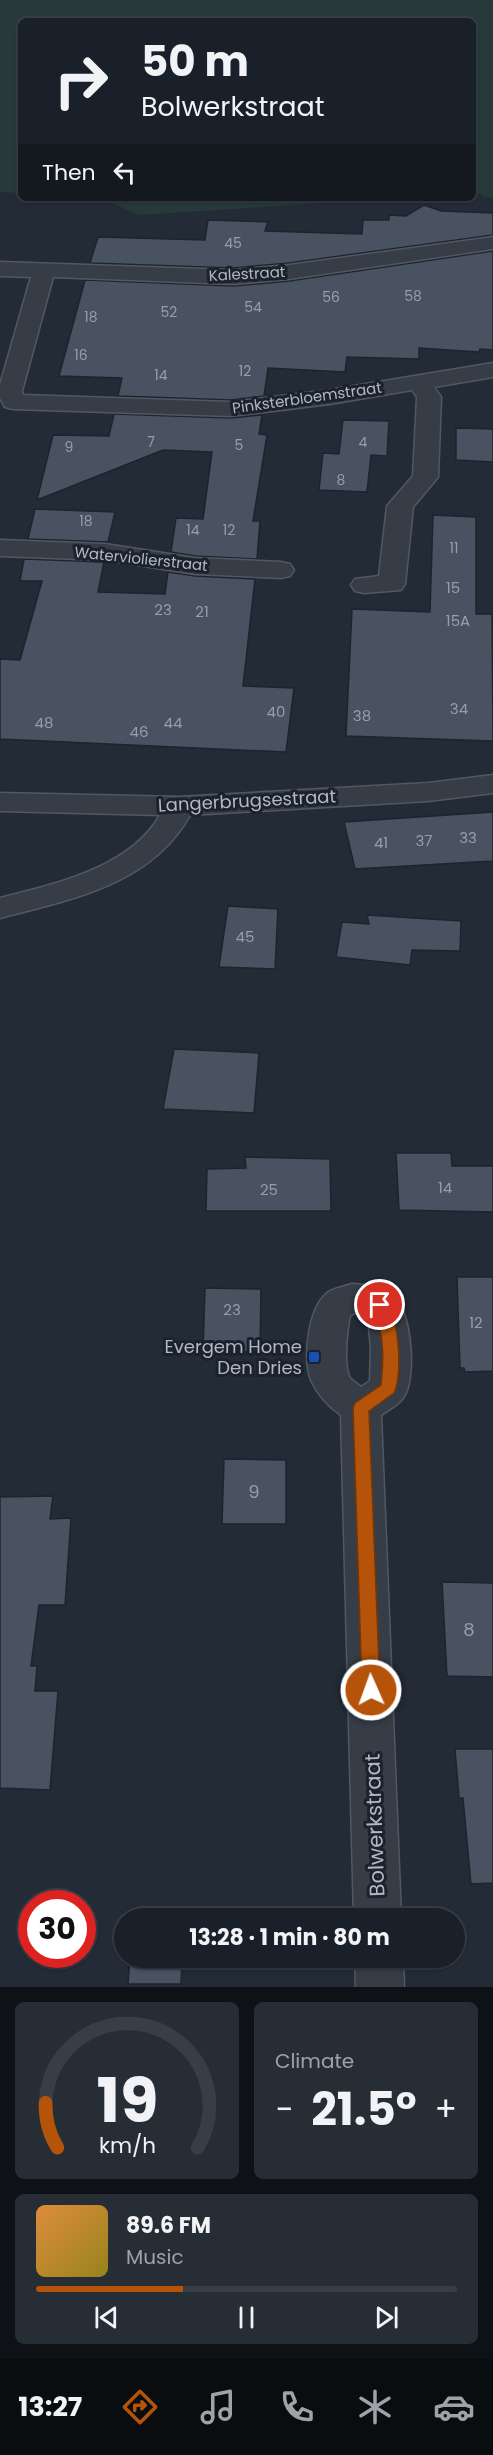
<!DOCTYPE html>
<meta charset="utf-8">
<style>
:root{--surface:#1a2029;--page:#272d35;--text:#f1f3f6;--muted:#9fa3a8;--line:#383e46;--accent:#b45309}
body{margin:0;font-family:Poppins,sans-serif;background:var(--page);color:var(--text);height:100vh;display:flex;flex-direction:column;font-size:22px;white-space:nowrap}
*{box-sizing:border-box;margin:0}
p{font-size:20px;color:var(--muted)}
.icon{flex:none;width:33px;height:33px;fill:none;stroke:currentColor;stroke-width:2;stroke-linecap:round;stroke-linejoin:round}
.map{position:relative;height:1987px;overflow:hidden}
.details{display:flex;flex-direction:column;gap:15px;padding:15px;background:#0e1217;flex:1}
.details>*{flex:none}
.top-card{position:absolute;left:18px;top:18px;width:458px;height:183px;border-radius:9px;box-shadow:0 2px 4px #0004,0 0 0 2px var(--line);background:#1a2029;color:var(--text);overflow:hidden}
.speed{position:absolute;left:18px;top:1890px;display:flex;gap:12px;font-size:30px;font-weight:700;text-align:center}
.speed>*{display:grid;place-content:center;width:78px;height:78px;border-radius:50%;background:var(--surface);box-shadow:0 2px 4px #0004,0 0 0 2px var(--line);line-height:1}
.speed .limit{border:9px solid #d22;background:#fff;color:#111}
.pin{position:absolute;display:grid;place-items:center;width:51px;height:51px;color:#fff;margin:-26px;border:3px solid #fff;border-radius:50%;box-shadow:0 2px 6px #0007}
.me{position:absolute;width:66px;margin:-33px;rotate:358deg;stroke-linejoin:round;filter:drop-shadow(0 0 4px #0008)}
.turn{display:flex;align-items:center;gap:21px;height:126px;padding:0 24px;font-size:27px}
.turn .icon{width:78px;height:78px;stroke-width:2.5}
.turn b{display:block;font-size:42px;line-height:51px}
.then{display:flex;align-items:center;height:57px;padding:0 24px;background:#0003;gap:12px;font-size:22px}
.big{font-size:45px;font-weight:700;line-height:1.1}
.details .card{flex:1;display:flex;flex-direction:column;justify-content:center;gap:9px;min-width:0;padding:0 21px;border-radius:9px;background:var(--page)}
.details .dial{align-items:center;gap:0}
.dial svg{height:156px;overflow:visible;fill:none;stroke:var(--line);stroke-width:7;stroke-linecap:round;text-anchor:middle}
.dial text{fill:var(--text);stroke:none}
.song{display:flex;align-items:center;gap:18px}
.cover{width:72px;height:72px;border-radius:9px;background:linear-gradient(135deg,hsl(30 70% 55%),hsl(50 70% 35%))}
.played{height:6px;border-radius:3px;background:linear-gradient(90deg,var(--accent) 35%,var(--line) 35%)}
.keys{display:flex;justify-content:space-around;direction:ltr}
.heat{display:flex;justify-content:space-between;align-items:center;font-size:33px;direction:ltr}
.details .tiles{flex:1;display:grid;gap:15px;grid-template-columns:1fr 1fr}
.card:last-child{grid-column:span 2}
.trip{position:absolute;left:114px;top:1908px;width:351px;height:60px;border-radius:30px;background:var(--surface);box-shadow:0 2px 4px #0004,0 0 0 2px var(--line);font-weight:700;line-height:60px;text-align:center}
.tab-bar{display:flex;height:96px;justify-content:space-around;align-items:center;background:#0a0d10;color:var(--muted)}
.tab-bar .icon{width:42px;height:42px}
.tab-bar .active{color:var(--accent)}
.tab-bar b{font-size:27px;color:var(--text)}
.map>svg:first-child{display:block}
</style>
<div class="map">
<svg width="493" height="1987" viewBox="0 0 493 1987">
<rect width="100%" height="100%" fill="#232b37"/>
<path fill="#27393a" d="M0,0H493V198L484,197L481,194H473L472,21H21V193L0,192Z
M85,198H399L140,215L109,202Z"/>
<path fill="#495261" stroke="#1d242e" stroke-width="1.5" d="M424,205L441,211L493,213V235L289,263L233,268L90,263L98,237L205,240L208,220L268,222L265,231L362,234L363,220H389V215L406,216Z
M493,251V350L480,349L479,352L419,348V359L347,357L345,372L268,368L264,396L231,400L118,396L122,378L59,376L85,280L233,286L289,281Z
M114,414L231,418L262,415L259,434L267,435L253,521H260L257,559L195,556L171,552L176,518L203,519L212,452L163,450L37,500L53,435L109,436Z
M343,420L389,421L387,456L371,455L367,492L319,490L323,453L339,454Z
M456,428L493,429V462L456,460Z
M35,509L115,512L108,542L28,539Z
M433,515L476,517V614H492L493,741L346,736L352,609L430,612Z
M24,559L104,562L98,592L165,594L168,572L195,576L255,579L243,686L294,688L286,752L0,739V659L20,660L42,581H20Z
M493,812V861L355,869L344,822Z
M228,906L278,909L275,969L219,967Z
M367,915L461,921L460,951L412,950L410,965L336,957L342,922L369,924Z
M174,1049L259,1053L254,1113L163,1109Z
M396,1153H451L452,1166H493V1212L399,1210Z
M245,1157L330,1159L331,1211H206L207,1169L246,1168Z
M457,1277H493V1371L465,1372L464,1368H460Z
M205,1288L261,1289L260,1352L203,1351Z
M224,1459L286,1460V1524H222Z
M53,1496L50,1519L71,1518L65,1605H39L31,1666H37L35,1691H58L50,1790L0,1788V1497Z
M442,1582L493,1583V1677L447,1676Z
M455,1749H493V1883L471,1884L463,1798H459Z
M133,1910L184,1912V1918H133Z
M130,1958H182L181,1984H128Z"/>
<g fill="none" stroke-linecap="round" stroke-linejoin="round">
<g stroke="#515862" stroke-width="3">
<path id="street" d="M493,237V249L289,279L233,284L53,277L22,391L23,395L231,402L330,390L493,363V377L434,387L441,397L438,477L413,507L405,584L401,590L364,593L355,591L351,585L355,579L379,576L387,506L413,476L417,397L412,390L330,404L231,416L13,409L5,407L0,398V385L31,277L0,276V262L233,270L289,265Z
M0,540L105,544L195,558L281,562L290,564L294,570L290,576L281,578L195,574L105,560L0,556Z
M493,775V793L428,801L190,815C151,885 72,899 0,918V898C55,884 130,868 160,815L0,811V793L180,797L428,783Z
M352,1284C366,1285 386,1287 396,1298C411,1315 417,1379 403,1398C398,1405 388,1410 381,1415L401,1918H354L341,1415C328,1406 318,1395 311,1380C303,1358 308,1310 326,1294C332,1288 344,1287 352,1284ZM354,1313H363L368,1317L371,1348L370,1381L361,1387C357,1384 353,1381 350,1378C343,1367 347,1329 350,1316Z
M355,1958H403L404,1987H356Z"/>
</g>
<use href="#street" fill="#363d47" fill-rule="evenodd"/>
</g>
<path fill="#b45309" stroke="#753606" stroke-width="1.5" d="M380,1299C400,1306 403,1376 394,1393L369,1411L380,1690L377,1696L371,1698L364,1696L362,1690L353,1408L355,1403L381,1385C384,1359 384,1328 372,1305L374,1301Z"/>
<rect fill="#1a4fb4" stroke="#1b222c" stroke-width="2" x="308" y="1351" width="12" height="12" rx="3"/>
<g text-anchor="middle" stroke-width="6" stroke-linejoin="round" paint-order="stroke">
<g font-size="14" fill="#979eab">
<text x="233" y="248">45</text>
<text x="413" y="301">58</text>
<text x="331" y="302">56</text>
<text x="253" y="312">54</text>
<text x="169" y="317">52</text>
<text x="91" y="322">18</text>
<text x="81" y="360">16</text>
<text x="245" y="376">12</text>
<text x="161" y="380">14</text>
<text x="151" y="447">7</text>
<text x="363" y="447">4</text>
<text x="239" y="450">5</text>
<text x="69" y="452">9</text>
<text x="341" y="485">8</text>
<text x="86" y="526">18</text>
<text x="193" y="535">14</text>
<text x="229" y="535">12</text>
<text x="454" y="553">11</text>
</g>
<g font-size="15" fill="#b1b8c4" stroke="#1b222c">
<text transform="translate(247 274) rotate(-3)" y="5">Kalestraat</text>
<text transform="translate(307 398) rotate(-8)" y="5">Pinksterbloemstraat</text>
<text transform="translate(141 559) rotate(6)" y="5">Waterviolierstraat</text>
</g>
<g font-size="15" fill="#979eab">
<text x="453" y="593">15</text>
<text x="163" y="615">23</text>
<text x="202" y="617">21</text>
<text x="458" y="626">15A</text>
<text x="459" y="714">34</text>
<text x="276" y="717">40</text>
<text x="362" y="721">38</text>
<text x="44" y="728">48</text>
<text x="173" y="728">44</text>
<text x="139" y="737">46</text>
<text x="468" y="843">33</text>
<text x="424" y="846">37</text>
<text x="381" y="848">41</text>
<text x="245" y="942">45</text>
<text x="445" y="1193">14</text>
<text x="269" y="1195">25</text>
<text x="232" y="1315">23</text>
<text x="476" y="1328">12</text>
</g>
<g font-size="18" fill="#b1b8c4" stroke="#1b222c">
<text transform="translate(247 801) rotate(-3)" y="6">Langerbrugsestraat</text>
</g>
<g font-size="18" fill="#b1b8c4" stroke="#1b222c" text-anchor="end">
<text x="302" y="1353">Evergem Home<tspan x="302" dy="21">Den Dries</tspan></text>
</g>
<g font-size="18" fill="#979eab">
<text x="254" y="1498">9</text>
<text x="469" y="1636">8</text>
</g>
<g font-size="21" fill="#b1b8c4" stroke="#1b222c">
<text transform="translate(375 1825) rotate(-92)" y="7">Bolwerkstraat</text>
</g>
</g>
</svg>
<div class="speed"><div class="limit">30</div></div>
<div class="pin" style="left:380px;top:1305px;background:#d93025"><svg class="icon" aria-label="arrive" viewBox="0 0 24 24"><path d="M6 21V4h12l-3 4 3 4H6"/></svg></div>
<svg class="me" style="left:371px;top:1690px" viewBox="-20 -20 40 40"><circle r="17" fill="#b45309" stroke="#fff" stroke-width="3"/><path d="M0-11L8 9 0 5-8 9z" fill="#fff"/></svg>
<div class="trip">13:28 · 1 min · 80 m</div>
<div class="top-card">
<div class="turn"><svg class="icon" aria-label="right" viewBox="0 0 24 24"><path d="M7 20v-9h11M14 6l5 5-5 5"/></svg><div><b>50 m</b>Bolwerkstraat</div></div>
<div class="then">Then<svg class="icon" aria-label="left" viewBox="0 0 24 24"><path d="M17 20v-9H6M10 6l-5 5 5 5"/></svg></div>
</div>
</div>
<section class="details">
<div class="tiles">
<div class="card dial"><svg viewBox="0 0 100 80">
<path d="M14 69A42 42 0 1 1 86 69"/>
<path d="M14 69A42 42 0 0 1 8 46" stroke="#b45309"/>
<text x="50" y="56" font-size="32" font-weight="700">19</text>
<text x="50" y="72" font-size="11">km/h</text>
</svg></div>
<div class="card"><p>Climate</p>
<div class="heat"><a>−</a><b class="big">21.5°</b><a>+</a></div>
</div>
<div class="card">
<div class="song"><i class="cover"></i><div><b>89.6 FM</b><p>Music</p></div></div>
<div class="played"></div>
<div class="keys"><svg class="icon" aria-label="previous" viewBox="0 0 24 24"><path d="M18 5L8 12l10 7zM5 5v14"/></svg><svg class="icon" aria-label="pause" viewBox="0 0 24 24"><path d="M8 5v14M16 5v14"/></svg><svg class="icon" aria-label="next" viewBox="0 0 24 24"><path d="M6 5l10 7-10 7zM19 5v14"/></svg></div>
</div>
</div>
</section>
<nav class="tab-bar">
<b>13:27</b>
<svg class="icon active" aria-label="directions" viewBox="0 0 24 24"><path d="M12 3l9 9-9 9-9-9zM9 14v-3h6M13 9l2 2-2 2"/></svg>
<svg class="icon" aria-label="music" viewBox="0 0 24 24"><path d="M9 18V5l10-2v13"/><circle cx="6" cy="18" r="3"/><circle cx="16" cy="16" r="3"/></svg>
<svg class="icon" aria-label="phone" viewBox="0 0 24 24"><path d="M5 4h4l2 5-3 2q2 4 5 5l2-3 5 2v4C11 20 4 13 5 4z"/></svg>
<svg class="icon" aria-label="climate" viewBox="0 0 24 24"><path d="M12 3v18M4 7l16 10M4 17L20 7"/></svg>
<svg class="icon" aria-label="car" viewBox="0 0 24 24"><path d="M5 17H2v-5l4-1 3-4h7l3 4 3 1v5h-3M9 17h6M6 11h13"/><circle cx="7" cy="17" r="2"/><circle cx="17" cy="17" r="2"/></svg>
</nav>
